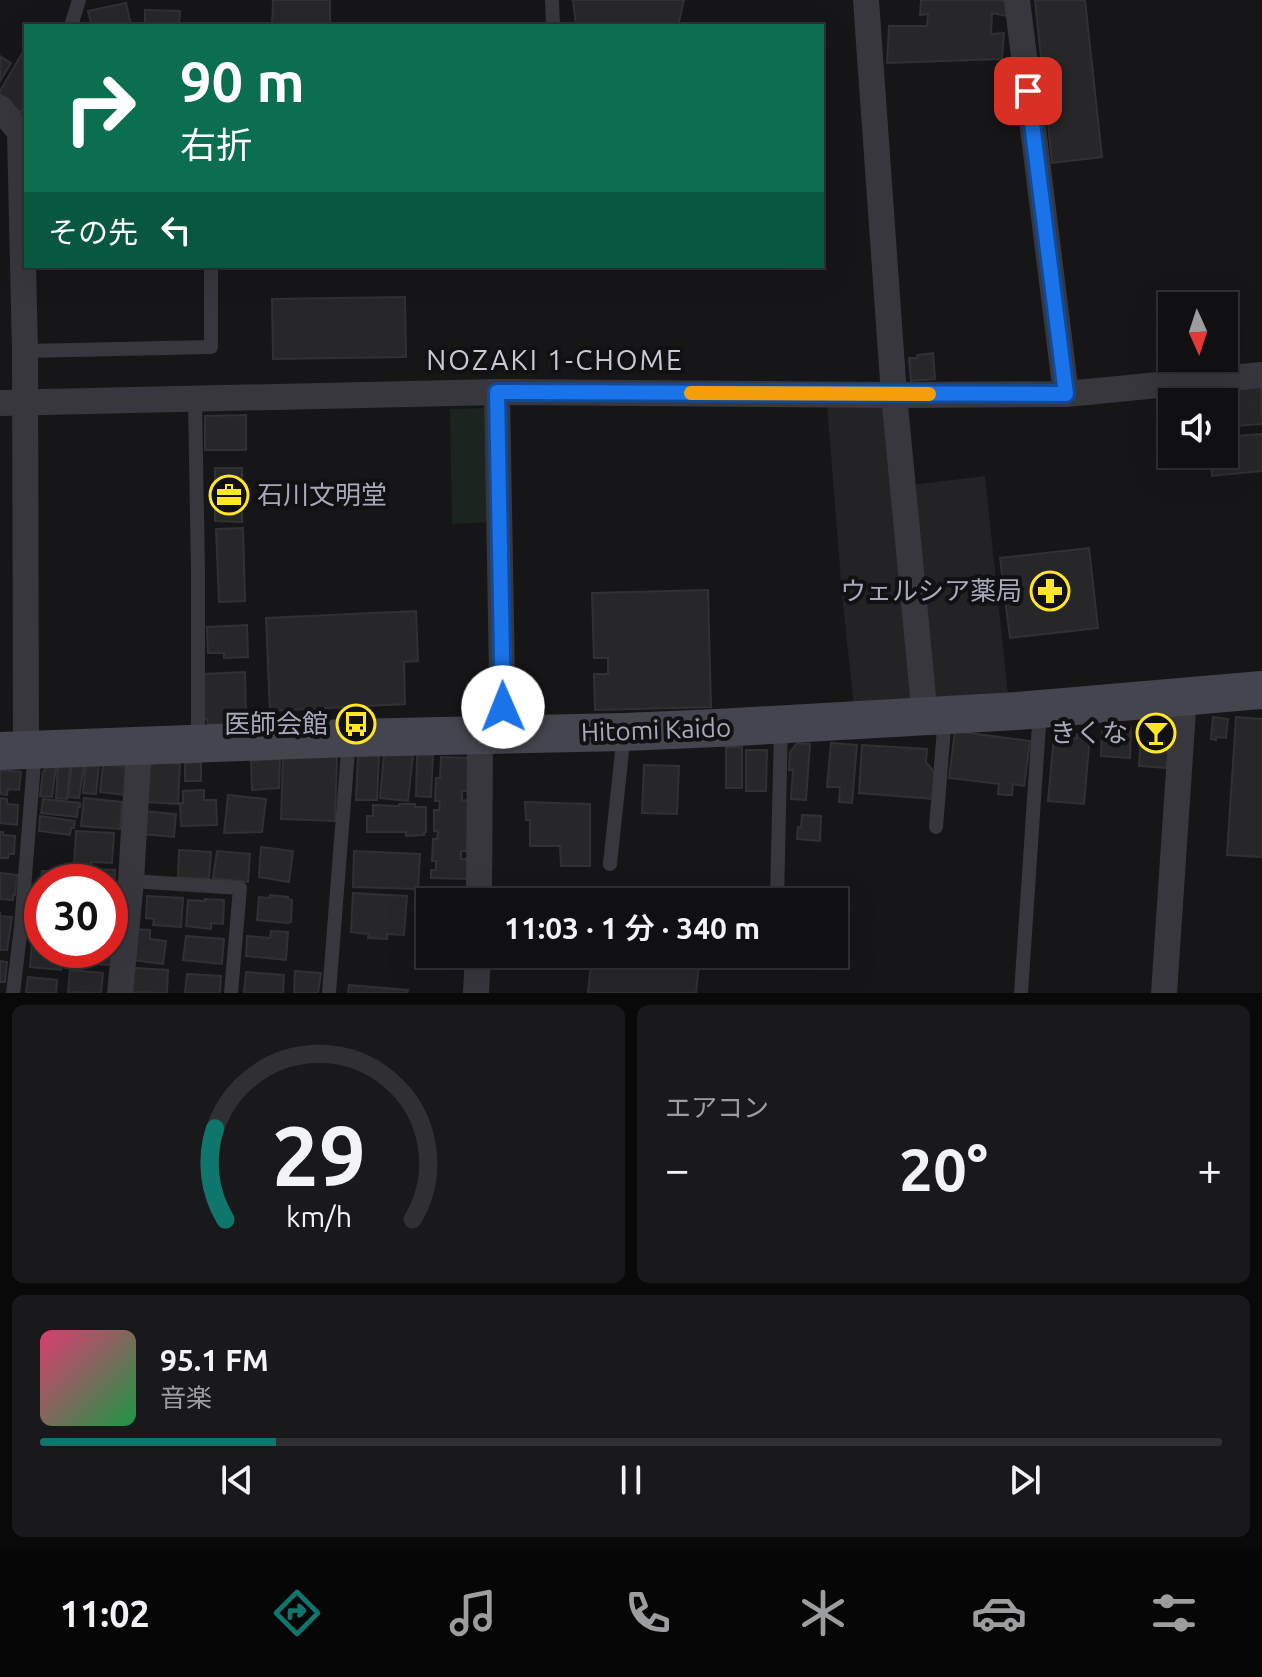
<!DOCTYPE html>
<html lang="ja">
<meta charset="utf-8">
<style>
:root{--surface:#101012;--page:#19191b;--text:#f1f3f6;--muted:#9c9d9f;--line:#303032;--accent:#0f766e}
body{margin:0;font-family:Ubuntu,"Noto Sans JP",sans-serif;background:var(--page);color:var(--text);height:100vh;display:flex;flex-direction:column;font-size:30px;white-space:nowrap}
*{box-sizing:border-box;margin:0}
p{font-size:26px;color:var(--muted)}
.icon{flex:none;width:44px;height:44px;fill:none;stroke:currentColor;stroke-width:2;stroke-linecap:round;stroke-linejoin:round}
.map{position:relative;height:993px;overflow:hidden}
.panel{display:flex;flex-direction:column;gap:12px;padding:12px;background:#09090a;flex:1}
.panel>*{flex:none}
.banner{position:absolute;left:24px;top:24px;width:800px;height:244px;border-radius:0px;box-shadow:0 8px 32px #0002,0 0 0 2px var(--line);background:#0b6e4f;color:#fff;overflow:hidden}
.needle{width:52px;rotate:177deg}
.controls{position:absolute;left:1158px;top:292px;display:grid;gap:16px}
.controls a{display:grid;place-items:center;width:80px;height:80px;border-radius:0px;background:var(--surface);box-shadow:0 8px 32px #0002,0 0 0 2px var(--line);font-size:40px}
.speed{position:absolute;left:24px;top:864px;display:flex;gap:16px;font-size:40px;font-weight:700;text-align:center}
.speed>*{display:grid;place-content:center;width:104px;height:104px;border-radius:50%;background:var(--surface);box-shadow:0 8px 32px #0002,0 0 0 2px var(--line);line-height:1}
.speed .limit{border:12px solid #d22;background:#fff;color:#111}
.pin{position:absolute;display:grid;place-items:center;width:68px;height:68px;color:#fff;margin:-34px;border-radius:16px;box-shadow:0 4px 12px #0006}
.me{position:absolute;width:88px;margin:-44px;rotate:359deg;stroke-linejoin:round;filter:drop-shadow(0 0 6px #0008)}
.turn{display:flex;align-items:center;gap:28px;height:168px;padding:0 24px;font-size:36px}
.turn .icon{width:104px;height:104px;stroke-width:2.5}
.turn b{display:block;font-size:56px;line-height:68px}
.then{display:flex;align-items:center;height:76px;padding:0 24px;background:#0003;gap:16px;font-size:30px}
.big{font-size:60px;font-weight:600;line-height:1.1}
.panel .widget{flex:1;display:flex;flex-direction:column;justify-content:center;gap:12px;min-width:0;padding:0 28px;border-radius:12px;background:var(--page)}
.panel .dial{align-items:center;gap:0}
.dial svg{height:208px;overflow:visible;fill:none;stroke:var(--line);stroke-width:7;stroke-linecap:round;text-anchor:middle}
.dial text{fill:var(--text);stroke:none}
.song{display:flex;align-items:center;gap:24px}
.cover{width:96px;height:96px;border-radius:12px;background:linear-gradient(135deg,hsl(340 70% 55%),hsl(140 70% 35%))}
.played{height:8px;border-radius:4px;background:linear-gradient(90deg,var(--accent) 20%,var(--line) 20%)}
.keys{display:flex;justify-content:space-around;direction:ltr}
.heat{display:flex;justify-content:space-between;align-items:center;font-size:44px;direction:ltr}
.panel .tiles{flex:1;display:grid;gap:12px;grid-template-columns:1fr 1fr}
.widget:last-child{grid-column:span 2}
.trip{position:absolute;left:416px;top:888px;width:432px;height:80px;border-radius:0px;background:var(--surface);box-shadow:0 8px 32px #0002,0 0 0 2px var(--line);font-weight:600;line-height:80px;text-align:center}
.dock{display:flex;height:128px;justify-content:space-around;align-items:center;background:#060607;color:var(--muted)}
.dock .icon{width:56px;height:56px}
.dock .current{color:var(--accent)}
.dock b{font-size:36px;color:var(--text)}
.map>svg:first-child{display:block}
</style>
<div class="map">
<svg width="1262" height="993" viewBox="0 0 1262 993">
<rect width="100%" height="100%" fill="#161618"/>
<path fill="#232225" d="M899,402L911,485L985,476L1008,695L854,707L842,594L827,404Z"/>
<path fill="#1b241e" d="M487,408L490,522L452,524L450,409Z"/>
<path fill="#272629" stroke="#313034" stroke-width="2" d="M273,0H330V26H272Z
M573,0H684L678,26H576Z
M921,0H1005L1007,16L992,13L991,34L1004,33L1002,59L887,63L889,26H927L928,14L920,15Z
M1035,0H1085L1102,157L1052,163Z
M126,3L131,25L92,26L88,11Z
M145,10L180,11L179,26H145Z
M23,52L26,54V104L21,112L0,100V91Z
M0,56L11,63L0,81Z
M405,297L406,357L273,359L272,299Z
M933,353L935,379L911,381L909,358H918L917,355Z
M1261,386L1262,424L1224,427V402H1204L1203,391Z
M246,415V450H205V416Z
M1262,434V471L1212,476L1210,454H1224V437Z
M215,468H242V522L215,521Z
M243,528L245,601L219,602L216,529Z
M1089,548L1098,628L1010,638L1000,558Z
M708,590L711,707L595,710L594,674H608V658H594L592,593Z
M416,611L418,661L404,662L405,704L270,711L266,618Z
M247,625L248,657L224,658V653H208L207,627Z
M245,672L246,719L233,720V724L208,725L207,719H204L202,674Z
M1213,717L1228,719L1226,738L1216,737V740L1211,739Z
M1236,717L1262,719V857L1227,855Z
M1142,722L1170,724L1167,768L1139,766Z
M1102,727L1131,728L1130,758L1101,756Z
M955,731L1030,741L1024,786L1013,784L1012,795H1007L998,794L999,784L949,778Z
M1077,734L1090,735L1084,804L1048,801L1054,736L1077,738Z
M797,743L810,744L806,800L791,799L793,770H789L790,752Z
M831,743L857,745L852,803L839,802L840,787H827Z
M862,745L927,749L926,762L935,773L933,799L859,793Z
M726,747H742V788H726Z
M746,750H767L766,791H746Z
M417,754H433L431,797L416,796Z
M337,755L335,821L281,819L283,757Z
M379,755L377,800H356L358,756Z
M384,755H413L408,801L380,798Z
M441,757L469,758V791H462V800L470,801L469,851H461V859H469V879L431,878V870H436V861H432L433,839H437L438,831H434V810H439L440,801H435L436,778H440Z
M280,759L279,788L252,790L251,761Z
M201,762V781H185V763Z
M153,763H180L178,804L146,802L149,767Z
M86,764L99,765L96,794L83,793Z
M103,764L128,767L124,795L100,792Z
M58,765L70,766L67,799L56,798Z
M72,765L84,766L79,798L68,797Z
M644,765L679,766L677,814L642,813Z
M48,766L56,767L52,797L40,796L43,772Z
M2,770L21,772L19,790L8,789L7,795L0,794V772Z
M204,790V800H216L217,825L181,826L180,803H183V791Z
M228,795L266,799L262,832L224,833Z
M0,798L7,799V804L18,805L17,825L0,823Z
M84,798L122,802L120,829L81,826Z
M43,799L80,803V807H78L77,817L41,813Z
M525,802L590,804V866H561L560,846H530V820H526Z
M399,804H415V807H426V832H424V835L406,836V832H367V816H373V805L399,806Z
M143,811L176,814L174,837L142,834Z
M802,815L821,816L820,841L797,839L798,827L801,828Z
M40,816L75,821L74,828H71L70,835L39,831Z
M76,831L114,833L112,863L91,862V866L74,865Z
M0,832H3V835L15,836L14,854H9L8,858H0Z
M261,847L293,851L289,882L259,877Z
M179,850L211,852L209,879L178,878Z
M217,851L250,854L248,882L213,878Z
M354,851L420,854L418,889L353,887Z
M74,868L115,870L114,899H110V882H73Z
M50,870L68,871L67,882H42V897H38L39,878L41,879L42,871H50Z
M0,873L17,875L15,895H13V900L0,899Z
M353,893L407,896L404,935L387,934V939L368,938L369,934L351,932Z
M270,895L288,897V899L292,900L291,922L288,923L257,920L259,897L270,898Z
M147,896L183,898L181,927L153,925L154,919L146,918Z
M205,899L224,900L223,924L211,923V929L186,926L188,900L205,901Z
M31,911L42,912V936L29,935Z
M0,912V916L12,917L7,950H0Z
M135,929L150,930V939L166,941L163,964L132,960Z
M271,931L288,932L286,960L246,956L247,936L270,938Z
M186,936L224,939L222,964L183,960Z
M110,937H113L111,965L69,962L70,950H110Z
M32,945L42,946V950H63L61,970L30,967Z
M592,954H700L696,993H588Z
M0,961L7,962L5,982H0Z
M137,968L168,970L167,993L132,992L133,970Z
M70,970L103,973L101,993L68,992Z
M295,971L321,973L318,993H294Z
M246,972L284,975L283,993H244Z
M187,974L221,976L220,993H185Z
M28,977L57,980L56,993H26Z
M349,985L408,990L407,993H348Z"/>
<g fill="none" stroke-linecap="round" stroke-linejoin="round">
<path stroke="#37373d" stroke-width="14" d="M552,0L553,26
M71,26L79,0
M25,351L211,347V266
M195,400L198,572V743
M936,827L945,716
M610,864L624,733
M131,881L240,888L231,993
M777,899L781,725
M13,993L21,927L35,750
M329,993L349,738
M1021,993L1040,710"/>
<path stroke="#37373d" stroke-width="26" d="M866,0L894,395L925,717
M1017,0L1066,394
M0,108L20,132L25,351L26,750
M497,392L503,734
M0,403L497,392L894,395L1066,394L1262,375
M479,902L480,735
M120,993L131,881L139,746
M476,993L478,954
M1164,993L1184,696"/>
<path stroke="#44454e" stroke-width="38" d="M0,751L349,738L624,732L718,728L1017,711L1262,690"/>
</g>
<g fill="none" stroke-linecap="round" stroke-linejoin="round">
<g stroke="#114b97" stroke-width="20">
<path id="route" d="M503,707L497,392L1066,394L1028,91"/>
</g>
<use href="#route" stroke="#1a73e8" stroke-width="14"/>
<path stroke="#f59e0b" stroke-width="14" d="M691,393L929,394"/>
</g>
<defs>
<g id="office-ring" transform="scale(2)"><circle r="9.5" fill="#111113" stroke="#ffe727" stroke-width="1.5"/><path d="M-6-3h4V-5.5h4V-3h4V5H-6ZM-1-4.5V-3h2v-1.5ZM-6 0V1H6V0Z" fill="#ffe727"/></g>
<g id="pharmacy-ring" transform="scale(2)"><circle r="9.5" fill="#111113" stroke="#ffe727" stroke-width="1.5"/><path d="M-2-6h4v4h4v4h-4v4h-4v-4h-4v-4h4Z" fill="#ffe727"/></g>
<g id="bus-ring" transform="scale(2)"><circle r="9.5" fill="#111113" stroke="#ffe727" stroke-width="1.5"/><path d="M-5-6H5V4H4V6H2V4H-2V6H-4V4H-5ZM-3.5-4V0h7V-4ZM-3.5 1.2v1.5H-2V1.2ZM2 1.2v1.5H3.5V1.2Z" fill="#ffe727"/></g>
<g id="bar-ring" transform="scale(2)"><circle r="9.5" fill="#111113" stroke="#ffe727" stroke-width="1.5"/><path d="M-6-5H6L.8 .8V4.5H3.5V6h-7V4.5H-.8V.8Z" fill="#ffe727"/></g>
</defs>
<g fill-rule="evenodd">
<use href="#office-ring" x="229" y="495"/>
<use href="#pharmacy-ring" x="1050" y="591"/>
<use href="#bus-ring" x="356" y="724"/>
<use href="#bar-ring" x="1156" y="733"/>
</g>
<g text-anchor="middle" stroke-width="8" stroke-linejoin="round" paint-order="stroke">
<g font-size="26" fill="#a7a8b9" stroke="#111113" text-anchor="end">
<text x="257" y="504" text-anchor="start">石川文明堂</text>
<text x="1022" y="600">ウェルシア薬局</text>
<text x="328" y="733">医師会館</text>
<text x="1128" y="742">きくな</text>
</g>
<g font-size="26" fill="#a7a8b9" stroke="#111113">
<text transform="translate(656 730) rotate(-2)" y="9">Hitomi Kaido</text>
</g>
<g font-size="28" letter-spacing="2" fill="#c8c9d5" stroke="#111113">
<text x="555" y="370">NOZAKI 1-CHOME</text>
</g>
</g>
</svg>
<div class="controls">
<a><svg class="needle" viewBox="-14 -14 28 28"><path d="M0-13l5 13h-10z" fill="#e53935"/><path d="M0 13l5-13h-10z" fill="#9c9d9f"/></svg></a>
<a><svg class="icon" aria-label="sound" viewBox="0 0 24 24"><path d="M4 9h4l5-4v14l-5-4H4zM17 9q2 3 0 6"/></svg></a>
</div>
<div class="speed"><div class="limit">30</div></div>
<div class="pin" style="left:1028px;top:91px;background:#d93025"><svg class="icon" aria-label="arrive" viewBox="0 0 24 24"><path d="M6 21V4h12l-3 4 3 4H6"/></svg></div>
<svg class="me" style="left:503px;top:707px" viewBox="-20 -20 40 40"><circle r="19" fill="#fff"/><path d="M0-13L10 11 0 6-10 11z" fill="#1a73e8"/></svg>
<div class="trip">11:03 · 1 分 · 340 m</div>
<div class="banner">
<div class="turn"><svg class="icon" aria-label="right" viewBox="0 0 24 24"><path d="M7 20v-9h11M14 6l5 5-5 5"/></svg><div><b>90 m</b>右折</div></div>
<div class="then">その先<svg class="icon" aria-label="left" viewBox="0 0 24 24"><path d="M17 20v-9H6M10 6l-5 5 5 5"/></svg></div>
</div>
</div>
<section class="panel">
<div class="tiles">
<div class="widget dial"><svg viewBox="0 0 100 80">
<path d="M14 69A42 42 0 1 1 86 69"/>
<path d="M14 69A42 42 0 0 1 10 34" stroke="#0f766e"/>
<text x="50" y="56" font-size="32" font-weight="700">29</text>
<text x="50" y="72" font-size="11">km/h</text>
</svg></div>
<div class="widget"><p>エアコン</p>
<div class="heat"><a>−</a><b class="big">20°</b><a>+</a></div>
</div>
<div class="widget">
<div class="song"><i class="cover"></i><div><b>95.1 FM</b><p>音楽</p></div></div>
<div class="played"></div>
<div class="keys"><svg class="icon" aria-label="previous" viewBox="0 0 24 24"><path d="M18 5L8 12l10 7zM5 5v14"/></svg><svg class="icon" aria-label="pause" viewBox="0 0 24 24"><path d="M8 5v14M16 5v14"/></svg><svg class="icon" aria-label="next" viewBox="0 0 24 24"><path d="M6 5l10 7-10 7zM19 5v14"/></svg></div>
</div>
</div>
</section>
<nav class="dock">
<b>11:02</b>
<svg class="icon current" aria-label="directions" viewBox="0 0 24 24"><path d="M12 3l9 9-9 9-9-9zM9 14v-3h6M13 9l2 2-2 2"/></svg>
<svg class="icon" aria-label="music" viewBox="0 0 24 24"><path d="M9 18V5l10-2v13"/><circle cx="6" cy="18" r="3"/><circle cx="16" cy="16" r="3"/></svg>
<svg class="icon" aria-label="phone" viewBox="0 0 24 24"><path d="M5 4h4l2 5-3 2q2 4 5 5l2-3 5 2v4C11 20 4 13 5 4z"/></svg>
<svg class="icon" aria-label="climate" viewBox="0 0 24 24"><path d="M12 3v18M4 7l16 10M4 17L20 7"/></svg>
<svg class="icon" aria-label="car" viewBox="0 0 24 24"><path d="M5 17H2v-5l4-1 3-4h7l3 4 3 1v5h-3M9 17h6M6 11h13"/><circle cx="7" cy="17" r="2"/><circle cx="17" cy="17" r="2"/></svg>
<svg class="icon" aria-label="filters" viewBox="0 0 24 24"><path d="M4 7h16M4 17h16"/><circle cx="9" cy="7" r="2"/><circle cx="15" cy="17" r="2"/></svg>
</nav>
